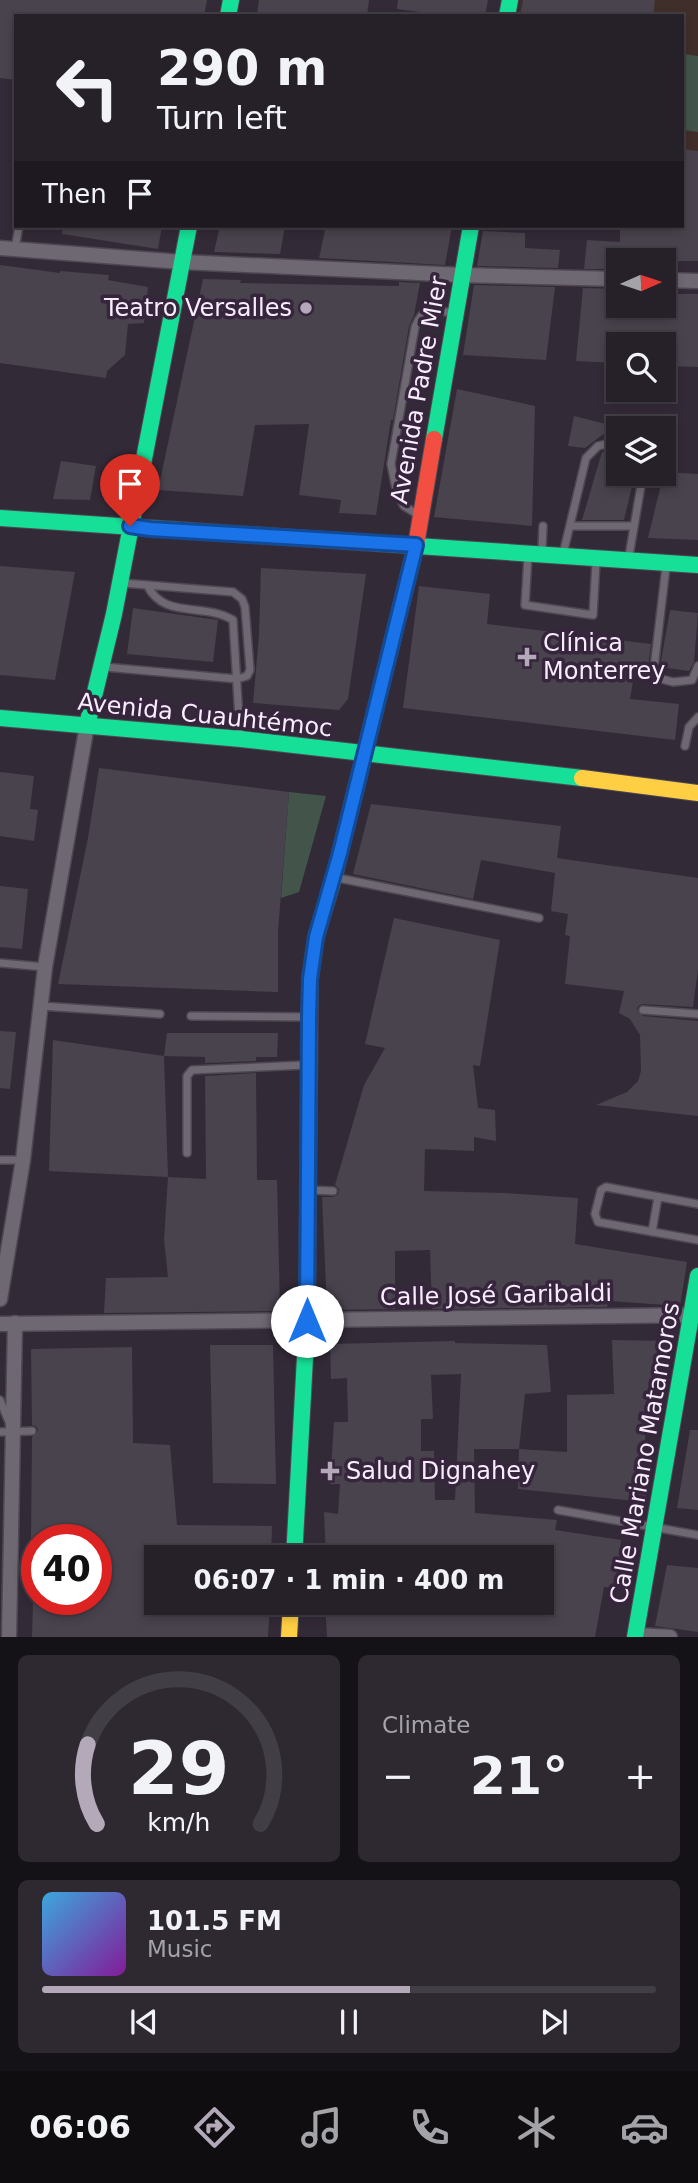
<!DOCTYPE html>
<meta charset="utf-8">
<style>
:root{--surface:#262029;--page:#2e2831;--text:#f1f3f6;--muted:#a4a3a8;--line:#423e46;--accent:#b3a9b8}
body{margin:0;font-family:"DejaVu Sans",sans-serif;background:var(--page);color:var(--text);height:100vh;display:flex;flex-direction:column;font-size:26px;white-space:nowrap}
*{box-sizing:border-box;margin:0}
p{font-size:23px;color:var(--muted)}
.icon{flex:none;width:38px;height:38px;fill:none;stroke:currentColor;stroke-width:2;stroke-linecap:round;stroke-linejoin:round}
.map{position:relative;height:1637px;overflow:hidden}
.drawer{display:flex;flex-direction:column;gap:18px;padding:18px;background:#151217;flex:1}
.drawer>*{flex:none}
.guide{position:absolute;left:14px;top:14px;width:670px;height:214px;border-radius:0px;box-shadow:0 4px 10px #0003,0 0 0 2px var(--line);background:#262029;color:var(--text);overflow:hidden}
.needle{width:46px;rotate:87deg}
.buttons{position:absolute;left:606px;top:248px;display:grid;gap:14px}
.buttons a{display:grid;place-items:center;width:70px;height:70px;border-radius:0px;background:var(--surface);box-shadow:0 4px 10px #0003,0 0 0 2px var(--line);font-size:35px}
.speed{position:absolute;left:21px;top:1524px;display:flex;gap:14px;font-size:35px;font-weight:700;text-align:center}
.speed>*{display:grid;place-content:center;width:91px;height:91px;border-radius:50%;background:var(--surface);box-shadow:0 4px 10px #0003,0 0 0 2px var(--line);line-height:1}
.speed .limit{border:10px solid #d22;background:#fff;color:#111}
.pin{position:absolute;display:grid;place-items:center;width:60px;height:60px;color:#fff;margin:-72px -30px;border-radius:50% 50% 50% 0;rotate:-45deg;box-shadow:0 0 7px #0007}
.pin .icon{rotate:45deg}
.me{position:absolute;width:77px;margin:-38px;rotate:0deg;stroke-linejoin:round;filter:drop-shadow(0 0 5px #0008)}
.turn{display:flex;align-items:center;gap:24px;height:147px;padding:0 28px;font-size:32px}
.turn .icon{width:91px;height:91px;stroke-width:2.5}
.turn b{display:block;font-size:49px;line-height:60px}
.then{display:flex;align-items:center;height:66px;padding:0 28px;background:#0003;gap:14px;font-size:26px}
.big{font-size:52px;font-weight:600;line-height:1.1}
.drawer .card{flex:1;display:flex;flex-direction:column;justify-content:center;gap:10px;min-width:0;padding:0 24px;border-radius:10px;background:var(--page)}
.drawer .dial{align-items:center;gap:0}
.dial svg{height:182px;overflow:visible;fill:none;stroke:var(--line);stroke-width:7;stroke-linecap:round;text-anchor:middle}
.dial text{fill:var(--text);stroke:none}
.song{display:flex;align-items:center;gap:21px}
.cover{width:84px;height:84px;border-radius:10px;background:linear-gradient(135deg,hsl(200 70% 55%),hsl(290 70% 35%))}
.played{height:7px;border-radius:4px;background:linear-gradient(90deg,var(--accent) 60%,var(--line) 60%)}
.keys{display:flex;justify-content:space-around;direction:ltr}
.heat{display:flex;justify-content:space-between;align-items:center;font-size:38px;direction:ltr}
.drawer .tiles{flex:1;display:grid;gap:18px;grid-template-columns:1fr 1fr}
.card:last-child{grid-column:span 2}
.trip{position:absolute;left:144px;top:1545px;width:410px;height:70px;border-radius:0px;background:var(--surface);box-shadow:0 4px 10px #0003,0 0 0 2px var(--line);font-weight:600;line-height:70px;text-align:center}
.tabs{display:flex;height:112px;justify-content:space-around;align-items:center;background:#0f0d10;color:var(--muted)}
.tabs .icon{width:49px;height:49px}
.tabs .active{color:var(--accent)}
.tabs b{font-size:32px;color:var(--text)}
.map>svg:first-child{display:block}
</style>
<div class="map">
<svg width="698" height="1637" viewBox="0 0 698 1637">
<rect width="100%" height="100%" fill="#332a37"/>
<path fill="#402e2a" d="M520,0H698V151L683,149L682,16H518Z"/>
<path fill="#43554b" d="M683,54L698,56V132L683,130Z
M289,792L326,796L299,892L281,898Z"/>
<path fill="#49434e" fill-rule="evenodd" d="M0,0H207L204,16H16V80L0,78Z
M259,0H369L367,16H257Z
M398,0H488L485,16H448L397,9Z
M523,0H655L653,16H520Z
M682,149L698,151V261H618V269H584L587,240L620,242V226H682Z
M63,226H162L158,249L62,234Z
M220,226H285L280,254L214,252Z
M326,226H452L445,265L319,258Z
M483,231L525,233V248L560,250L558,268L477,266Z
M0,265L60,273V271L109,275L108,280L148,287L144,323L128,324L125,355L107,371L106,378L0,363Z
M203,279L241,280L240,283L399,286V282L420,283L414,315L409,326L393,420H391L376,515L339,513L341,500L299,495L309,424L255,425L243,496L158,490Z
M474,285L555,287L546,360L463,355Z
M583,288L618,289V306H663V294H698V367L663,366V345H618V363L576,361Z
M457,389L535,406L532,526L434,517Z
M574,416L614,426L585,448L568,446Z
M618,448V474H635L624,520H582L602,452Z
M61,461L96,466L90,500L53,499Z
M664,472L698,474V540L648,538Z
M0,566L75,572L55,680L0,675Z
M261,568L366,574L348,699L339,710L253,703L259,635Z
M419,586L490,594L487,624L651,644L648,667H642V671L635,670L630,699L679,704L675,740L403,708Z
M133,608L218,620L213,662L127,654Z
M670,610L698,613L694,662L689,671L660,667Z
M99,768L289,792L278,932V992L58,984L88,838Z
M0,772L34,776L30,809L38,810L34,841L0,836Z
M371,804L561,826L557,858L698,878V969L693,1007L643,1004L638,1006L637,1010L643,1016L698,1021V1116L596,1105L627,1092L638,1081L641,1071L640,1035L630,1019L619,1013L624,991L565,984L570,936L565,935L568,914L551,911L555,873L481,860L473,899L353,874Z
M0,886L28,889L22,949L0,947Z
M394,918L500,940L480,1066L473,1065L478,1108L495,1110L496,1141L474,1137V1151L425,1149L424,1191L506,1193L578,1198L575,1244L687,1262L680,1306L609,1301L607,1307L432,1309L430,1250L395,1251V1309L327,1310L322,1197H333L338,1194L339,1189L335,1185L364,1085L385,1048L365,1044Z
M0,1031L16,1032L10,1089L0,1088Z
M167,1033H278L277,1057H256V1061L205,1063V1057L164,1056Z
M53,1040L164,1056L168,1177L49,1171Z
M256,1073L257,1180H277L280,1311L104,1313L106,1278L168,1277L164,1239L168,1177L206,1179L205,1076Z
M612,1340L668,1341L657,1422H647L643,1456L651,1458L645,1502L518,1489L519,1449L567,1452V1395L614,1394Z
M455,1341V1343L547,1345L551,1392L525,1394L519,1449H474L475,1513L557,1520L555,1530L621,1540L616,1588L604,1587L595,1637H327L325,1603L480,1606V1603H541V1558H326L324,1512L338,1514L340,1484H330L334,1422H348L347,1378L331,1379L330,1344ZM461,1374L455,1500H435L434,1451H421V1419H433L431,1375Z
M210,1345H273L276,1484L213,1483Z
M132,1347L133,1443L170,1445L177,1525L272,1526L271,1558H156V1603H270L268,1637H32L33,1600H96V1540H31L32,1437L38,1431L37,1427L32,1425L31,1349Z
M690,1430H698V1510L677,1508Z
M667,1565L698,1568V1632L655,1626Z"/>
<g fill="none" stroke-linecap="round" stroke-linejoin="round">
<g stroke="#4f4753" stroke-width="10">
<path id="lane" d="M15,249L19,226
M417,514L404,506L397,494L391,464L415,327C424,305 432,310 453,313
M570,526H634
M542,550L543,526
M564,550L586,458L598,446L618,441
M629,556L643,474
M528,557L525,605L593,615L596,562
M666,567L654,668L658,678L673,682L692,680L698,666
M147,585C164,620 204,602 233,620L240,735
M105,667L237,679L247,676L250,670L245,607L242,599L233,592L122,583
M685,746L689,727L698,717
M338,878L539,918
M0,963L45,967
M41,1006L160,1014
M643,1010L698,1014
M191,1016L308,1017
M187,1153V1076L192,1070L306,1065
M0,1160H23
M309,1190L333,1191
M698,1204L606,1187L601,1190L595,1214L598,1222L698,1240
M652,1232L658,1197
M0,1400L9,1422
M0,1432L32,1431
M558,1510L698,1535"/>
</g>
<g stroke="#4f4753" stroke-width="17">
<path id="street" d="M0,248L182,262L462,275L618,279
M663,280L698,281
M0,1299L23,1160L45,967L87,725
M0,1324L698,1315
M636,1635L670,1637
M9,1637L15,1323"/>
</g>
<g stroke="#4f4753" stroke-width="18">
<path id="fast" d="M228,16L231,0
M507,16L510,0
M434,439L471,226
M0,518L698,565
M0,718L241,739L582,778
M87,725L114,614L189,226
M294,1558L307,1321L310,979L316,937L334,877L392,642
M635,1637L698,1276"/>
</g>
<g stroke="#4f4753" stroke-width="18">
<path id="slow" d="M582,778L698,793
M289,1637L291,1603"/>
</g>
<g stroke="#4f4753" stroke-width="18">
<path id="jam" d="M392,642L416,545L434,439"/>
</g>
<use href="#lane" stroke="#6e6872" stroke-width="7"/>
<use href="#street" stroke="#6e6872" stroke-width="14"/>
<use href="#fast" stroke="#16e098" stroke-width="16"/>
<use href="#slow" stroke="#ffcf43" stroke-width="16"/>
<use href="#jam" stroke="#f24e42" stroke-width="16"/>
</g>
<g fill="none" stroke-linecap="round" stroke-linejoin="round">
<g stroke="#114b97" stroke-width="18">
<path id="route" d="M130,526L150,529L416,545L340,853L316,937L310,979L309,1017L307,1321"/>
</g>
<use href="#route" stroke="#1a73e8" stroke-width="12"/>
</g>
<g fill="#b3a9b8" stroke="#36253c" stroke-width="2.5">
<circle cx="306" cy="308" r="7"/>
<path d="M523.5 646.5h7v7h7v7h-7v7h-7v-7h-7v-7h7z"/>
<path d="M326.5 1460.5h7v7h7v7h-7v7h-7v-7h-7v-7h7z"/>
</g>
<g text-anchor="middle" stroke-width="7" stroke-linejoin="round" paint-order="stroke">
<g font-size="24" fill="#f8edfd" stroke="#36253c" text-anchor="start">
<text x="292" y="316" text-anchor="end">Teatro Versalles</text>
<text x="543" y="651">Clínica<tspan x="543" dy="28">Monterrey</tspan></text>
<text x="346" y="1479">Salud Dignahey</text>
</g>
<g font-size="24" fill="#f8edfd" stroke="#36253c">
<text transform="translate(419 390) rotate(-80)" y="8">Avenida Padre Mier</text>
<text transform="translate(205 715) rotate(6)" y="8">Avenida Cuauhtémoc</text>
<text transform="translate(496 1295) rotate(-1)" y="8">Calle José Garibaldi</text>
<text transform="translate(645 1453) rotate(-80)" y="8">Calle Mariano Matamoros</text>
</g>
</g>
</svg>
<div class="buttons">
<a><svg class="needle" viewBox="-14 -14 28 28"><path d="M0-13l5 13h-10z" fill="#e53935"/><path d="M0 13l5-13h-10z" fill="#a4a3a8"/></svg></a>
<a><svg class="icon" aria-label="search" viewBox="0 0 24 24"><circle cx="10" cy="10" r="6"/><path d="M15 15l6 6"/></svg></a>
<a><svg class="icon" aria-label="layers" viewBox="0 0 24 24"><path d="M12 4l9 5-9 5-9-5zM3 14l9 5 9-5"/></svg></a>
</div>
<div class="speed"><div class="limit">40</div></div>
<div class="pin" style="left:130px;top:526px;background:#d93025"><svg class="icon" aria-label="arrive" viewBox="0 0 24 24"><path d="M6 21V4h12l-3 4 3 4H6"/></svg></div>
<svg class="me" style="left:307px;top:1321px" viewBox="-20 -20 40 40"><circle r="19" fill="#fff"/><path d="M0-13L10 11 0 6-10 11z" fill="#1a73e8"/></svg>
<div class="trip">06:07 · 1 min · 400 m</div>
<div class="guide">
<div class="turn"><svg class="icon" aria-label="left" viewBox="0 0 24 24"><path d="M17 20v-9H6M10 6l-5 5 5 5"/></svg><div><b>290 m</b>Turn left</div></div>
<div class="then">Then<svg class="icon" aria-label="arrive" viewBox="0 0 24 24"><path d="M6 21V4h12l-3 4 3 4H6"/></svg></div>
</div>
</div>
<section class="drawer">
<div class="tiles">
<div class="card dial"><svg viewBox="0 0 100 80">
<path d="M14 69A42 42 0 1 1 86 69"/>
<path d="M14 69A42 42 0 0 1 10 34" stroke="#b3a9b8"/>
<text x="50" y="56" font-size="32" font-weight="700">29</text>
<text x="50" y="72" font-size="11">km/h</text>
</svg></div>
<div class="card"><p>Climate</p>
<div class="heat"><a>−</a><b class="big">21°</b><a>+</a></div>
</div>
<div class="card">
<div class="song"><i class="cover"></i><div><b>101.5 FM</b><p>Music</p></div></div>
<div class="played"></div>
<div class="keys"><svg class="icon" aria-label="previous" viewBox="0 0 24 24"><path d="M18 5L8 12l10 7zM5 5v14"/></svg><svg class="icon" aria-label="pause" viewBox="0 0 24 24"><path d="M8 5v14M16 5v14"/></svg><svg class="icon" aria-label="next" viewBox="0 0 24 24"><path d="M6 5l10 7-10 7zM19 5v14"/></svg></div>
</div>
</div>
</section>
<nav class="tabs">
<b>06:06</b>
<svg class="icon active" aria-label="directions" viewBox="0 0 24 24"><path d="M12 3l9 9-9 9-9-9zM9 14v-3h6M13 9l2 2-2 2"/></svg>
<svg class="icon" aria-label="music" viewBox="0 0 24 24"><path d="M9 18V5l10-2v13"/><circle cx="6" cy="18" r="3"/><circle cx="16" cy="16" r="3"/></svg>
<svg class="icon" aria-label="phone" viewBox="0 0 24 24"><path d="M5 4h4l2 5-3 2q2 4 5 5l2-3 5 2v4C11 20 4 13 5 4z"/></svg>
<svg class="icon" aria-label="climate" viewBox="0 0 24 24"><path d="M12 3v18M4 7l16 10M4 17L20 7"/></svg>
<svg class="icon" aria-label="car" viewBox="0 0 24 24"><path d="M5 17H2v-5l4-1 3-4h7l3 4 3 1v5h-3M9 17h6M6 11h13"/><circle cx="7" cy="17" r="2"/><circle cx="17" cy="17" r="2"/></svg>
</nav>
